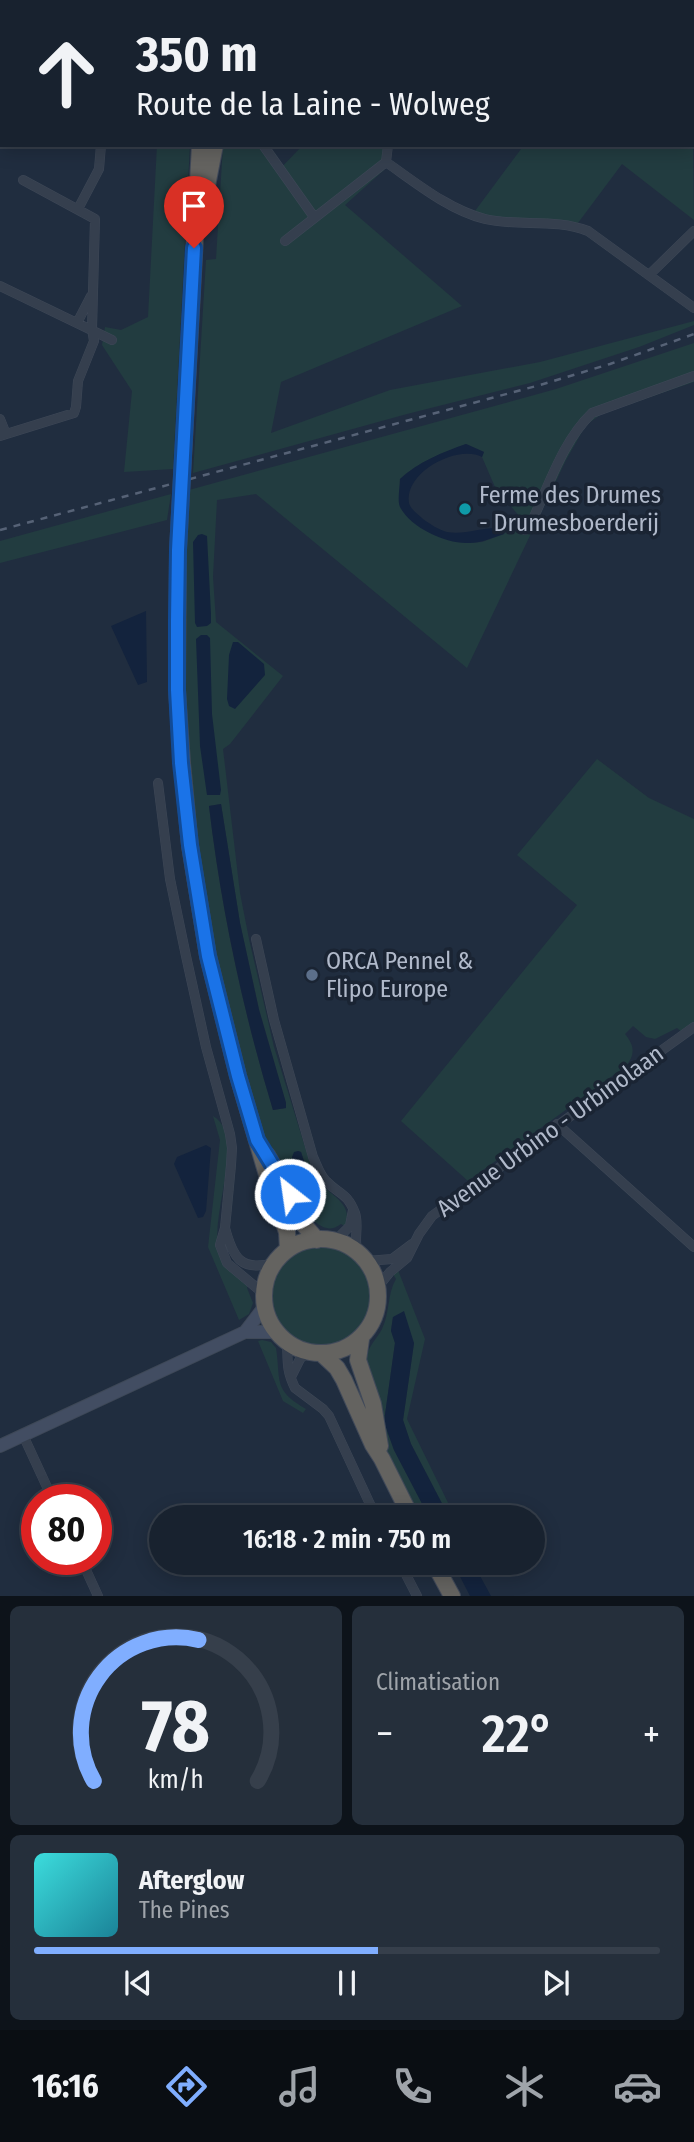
<!DOCTYPE html>
<html lang="fr">
<meta charset="utf-8">
<style>
:root{--surface:#18222f;--page:#252f3b;--text:#f1f3f6;--muted:#9fa4aa;--line:#363f4b;--accent:#80aeff}
body{margin:0;font-family:"Fira Sans Condensed",sans-serif;background:var(--page);color:var(--text);height:100vh;display:flex;flex-direction:column;font-size:26px;white-space:nowrap}
*{box-sizing:border-box;margin:0}
p{font-size:23px;color:var(--muted)}
.icon{flex:none;width:38px;height:38px;fill:none;stroke:currentColor;stroke-width:2;stroke-linecap:round;stroke-linejoin:round}
.map{position:relative;height:1596px;overflow:hidden}
.details{display:flex;flex-direction:column;gap:10px;padding:10px;background:#0d131a;flex:1}
.details>*{flex:none}
.banner{position:absolute;left:0px;top:0px;width:695px;height:147px;box-shadow:0 4px 18px #0003,0 0 0 2px var(--line);background:#18222f;color:var(--text);overflow:hidden}
.speed{position:absolute;left:21px;top:1484px;display:flex;gap:14px;font-size:35px;font-weight:700;text-align:center}
.speed>*{display:grid;place-content:center;width:91px;height:91px;border-radius:50%;background:var(--surface);box-shadow:0 4px 18px #0003,0 0 0 2px var(--line);line-height:1}
.speed .limit{border:10px solid #d22;background:#fff;color:#111}
.pin{position:absolute;display:grid;place-items:center;width:60px;height:60px;color:#fff;margin:-72px -30px;border-radius:50% 50% 50% 0;rotate:-45deg;box-shadow:0 0 7px #0007}
.pin .icon{rotate:45deg}
.me{position:absolute;width:77px;margin:-38px;rotate:330deg;stroke-linejoin:round;filter:drop-shadow(0 0 5px #0008)}
.turn{display:flex;align-items:center;gap:24px;height:147px;padding:0 21px;font-size:32px}
.turn .icon{width:91px;height:91px;stroke-width:2.5}
.turn b{display:block;font-size:49px;line-height:60px}
.big{font-size:52px;font-weight:600;line-height:1.1}
.details .widget{flex:1;display:flex;flex-direction:column;justify-content:center;gap:10px;min-width:0;padding:0 24px;border-radius:10px;background:var(--page)}
.details .dial{align-items:center;gap:0}
.dial svg{height:182px;overflow:visible;fill:none;stroke:var(--line);stroke-width:7;stroke-linecap:round;text-anchor:middle}
.dial text{fill:var(--text);stroke:none}
.song{display:flex;align-items:center;gap:21px}
.cover{width:84px;height:84px;border-radius:10px;background:linear-gradient(135deg,hsl(180 70% 55%),hsl(190 70% 35%))}
.played{height:7px;border-radius:4px;background:linear-gradient(90deg,var(--accent) 55%,var(--line) 55%)}
.keys{display:flex;justify-content:space-around;direction:ltr}
.heat{display:flex;justify-content:space-between;align-items:center;font-size:38px;direction:ltr}
.details .tiles{flex:1;display:grid;gap:10px;grid-template-columns:1fr 1fr}
.widget:last-child{grid-column:span 2}
.trip{position:absolute;left:149px;top:1505px;width:396px;height:70px;border-radius:35px;background:var(--surface);box-shadow:0 4px 18px #0003,0 0 0 2px var(--line);font-weight:600;line-height:70px;text-align:center}
.tab-bar{display:flex;height:112px;justify-content:space-around;align-items:center;background:#0a0e13;color:var(--muted)}
.tab-bar .icon{width:49px;height:49px}
.tab-bar .on{color:var(--accent)}
.tab-bar b{font-size:32px;color:var(--text)}
.map>svg:first-child{display:block}
</style>
<div class="map">
<svg width="694" height="1596" viewBox="0 0 694 1596">
<rect width="100%" height="100%" fill="#202d3f"/>
<path fill="#223c40" fill-rule="evenodd" d="M693,135L694,220L622,164L578,223L482,216L475,211L524,145H693Z
M157,145H190L173,469L124,472L132,391L102,345L105,327L121,330L148,317Z
M223,145H257L277,172L303,145H393L384,170L345,205L462,306L281,382L271,433L390,390L540,362L694,321V325L639,347L530,383L407,414L193,473L206,260L216,259Z
M694,343V382L603,413L586,425L566,460L467,668L256,494L217,500L213,577L216,622L283,676L230,744L223,749L240,893L249,939L274,1047L314,1176C325,1194 355,1201 345,1226L341,1224C330,1232 323,1228 314,1221L309,1223L260,1132L214,948L195,832L185,711L184,560L189,490L556,389ZM466,444L484,452L482,457L495,487L519,516L517,521L504,534L482,542L466,543L406,515L399,503L400,479C418,462 443,453 466,444ZM221,804L240,923L259,1009L286,1103V1108L273,1110C243,1011 221,909 209,806ZM298,1151L301,1152L321,1213L313,1216L292,1157Z
M171,494L167,520L0,563V541Z
M597,759L649,798L694,819V1023L682,1032L677,1028L655,1039L646,1037L633,1026L625,1034C635,1046 635,1055 626,1066L468,1181L401,1121L577,905L517,855Z
M213,1116C251,1139 201,1226 223,1263C229,1272 239,1278 248,1285L247,1288L253,1303L249,1314L239,1320L208,1247L220,1140Z
M272 1296a49 49 0 1 1 98 0a49 49 0 1 1-98 0Z
M398,1270L425,1339L407,1419L455,1517H449L411,1444L403,1420L414,1343L393,1317L391,1330L395,1343L384,1422L394,1450L429,1517H417L382,1445L366,1359C368,1346 376,1340 382,1329C390,1313 387,1294 396,1279L393,1274Z
M262,1340L271,1342L276,1348C281,1382 273,1390 306,1409L303,1413L283,1401L258,1341Z"/>
<path fill="#13233d" d="M466,444L484,452L482,457C458,444 404,472 409,503C411,510 418,514 423,519C430,524 439,530 447,532C464,535 480,528 496,528L502,530L504,534C491,538 479,544 466,543C444,543 410,527 400,507C397,500 400,488 400,479C418,462 443,452 466,444Z
M202,534L207,536L211,614V623L207,626L197,627L195,623L193,542L198,535Z
M146,611L147,682L138,685L111,626Z
M201,635H207L210,638L212,714L221,790L220,795H207L200,746L196,639Z
M233,642H238L264,664L265,675L235,709L229,706L227,699L229,655Z
M221,804L240,923L259,1010L286,1103V1108L273,1110C243,1011 221,908 209,806Z
M206,1145L211,1148L206,1211L203,1217L198,1218L174,1164L177,1157Z
M298,1151L301,1152L321,1214L313,1216L292,1157L294,1152Z
M404,1311L414,1343L403,1420L411,1444L449,1517H429L394,1450L384,1422L395,1343L391,1331L393,1317Z
M453,1563H473L491,1596H470Z"/>
<g fill="none" stroke-linecap="round" stroke-linejoin="round">
<g stroke="#3e4857" stroke-width="10">
<path id="minor" d="M110,0V2
M476,2L477,0
M263,145L314,217
M386,162C416,183 449,210 485,219C519,227 555,218 588,231L694,308
M78,209L99,169L101,145
M285,241L386,162L388,145
M649,275L694,231
M0,286L112,340
M77,323L91,296
M0,419L6,434
M0,436L74,413L76,407L78,381L94,341L92,329L95,219L23,180
M525,530L531,523C549,486 562,442 592,413L694,376
M158,783L170,879L186,956L206,1047L230,1134L232,1148L231,1165L225,1228L220,1245L227,1263L264,1294
M256,939L274,1020L313,1157C317,1165 319,1174 326,1181C338,1194 347,1192 355,1213C359,1224 354,1238 357,1251
M557,1124L694,1247
M225,1228C233,1258 241,1272 274,1263
M336,1240L350,1226L353,1210
M367,1261L392,1259L412,1244
M378,1287L390,1272L407,1258L419,1234L432,1216L694,1027
M287,1342C288,1361 286,1370 295,1388L323,1409L329,1416L376,1517
M291,1377L300,1359L307,1352
M23,1435L53,1500
M81,1559L98,1596
M400,1563L417,1596"/>
</g>
<g stroke="#3e4857" stroke-width="14">
<path id="secondary" d="M245,1332L265,1306
M0,1446L245,1332H276"/>
</g>
<g stroke="#404959" stroke-width="18">
<path id="trunk" d="M207,2V0
M224,2V0
M200,145L178,550L177,690L182,763L190,846L208,956L238,1076L267,1175L287,1232L288,1249
M204,201L215,145
M267,1155L289,1192L305,1226L317,1240
M264 1296a57 57 0 1 1 114 0a57 57 0 1 1-114 0Z
M361,1339L358,1360L373,1404L380,1446
M322,1354L337,1368L344,1380L373,1445L382,1459L411,1517
M434,1563L452,1596"/>
</g>
<use href="#minor" stroke="#353f4e" stroke-width="9"/>
<use href="#secondary" stroke="#424d62" stroke-width="12"/>
<use href="#trunk" stroke="#646360" stroke-width="16"/>
<path stroke="#566276" stroke-width="2.5" stroke-dasharray="7 7" stroke-linecap="butt" d="M0,530L540,385L610,364L694,334"/>
</g>
<g fill="none" stroke-linecap="round" stroke-linejoin="round">
<g stroke="#114b97" stroke-width="18">
<path id="route" d="M194,248L178,550L177,620V690L181,763L190,845L208,956L238,1076L257,1140L290,1194"/>
</g>
<use href="#route" stroke="#1a73e8" stroke-width="12"/>
</g>
<circle fill="#0f9aa8" stroke="#1a2433" stroke-width="2.5" cx="465" cy="509" r="7"/>
<circle fill="#5c6f8a" stroke="#1a2433" stroke-width="2.5" cx="312" cy="975" r="7"/>
<g text-anchor="middle" stroke-width="7" stroke-linejoin="round" paint-order="stroke">
<g font-size="24" fill="#b0b9ca" stroke="#1a2433" text-anchor="start">
<text x="479" y="503">Ferme des Drumes<tspan x="479" dy="28">- Drumesboerderij</tspan></text>
<text x="326" y="969">ORCA Pennel &amp;<tspan x="326" dy="28">Flipo Europe</tspan></text>
</g>
<g font-size="24" fill="#b0b9ca" stroke="#1a2433">
<text transform="translate(550 1131) rotate(-36)" y="8">Avenue Urbino - Urbinolaan</text>
</g>
</g>
</svg>
<div class="speed"><div class="limit">80</div></div>
<div class="pin" style="left:194px;top:248px;background:#d93025"><svg class="icon" aria-label="arrive" viewBox="0 0 24 24"><path d="M6 21V4h12l-3 4 3 4H6"/></svg></div>
<svg class="me" style="left:290px;top:1194px" viewBox="-20 -20 40 40"><circle r="17" fill="#1a73e8" stroke="#fff" stroke-width="3"/><path d="M0-11L8 9 0 5-8 9z" fill="#fff"/></svg>
<div class="trip">16:18 · 2 min · 750 m</div>
<div class="banner">
<div class="turn"><svg class="icon" aria-label="ahead" viewBox="0 0 24 24"><path d="M12 20V5M6 11l6-6 6 6"/></svg><div><b>350 m</b>Route de la Laine - Wolweg</div></div>
</div>
</div>
<section class="details">
<div class="tiles">
<div class="widget dial"><svg viewBox="0 0 100 80">
<path d="M14 69A42 42 0 1 1 86 69"/>
<path d="M14 69A42 42 0 0 1 60 7" stroke="#80aeff"/>
<text x="50" y="56" font-size="32" font-weight="700">78</text>
<text x="50" y="72" font-size="11">km/h</text>
</svg></div>
<div class="widget"><p>Climatisation</p>
<div class="heat"><a>−</a><b class="big">22°</b><a>+</a></div>
</div>
<div class="widget">
<div class="song"><i class="cover"></i><div><b>Afterglow</b><p>The Pines</p></div></div>
<div class="played"></div>
<div class="keys"><svg class="icon" aria-label="previous" viewBox="0 0 24 24"><path d="M18 5L8 12l10 7zM5 5v14"/></svg><svg class="icon" aria-label="pause" viewBox="0 0 24 24"><path d="M8 5v14M16 5v14"/></svg><svg class="icon" aria-label="next" viewBox="0 0 24 24"><path d="M6 5l10 7-10 7zM19 5v14"/></svg></div>
</div>
</div>
</section>
<nav class="tab-bar">
<b>16:16</b>
<svg class="icon on" aria-label="directions" viewBox="0 0 24 24"><path d="M12 3l9 9-9 9-9-9zM9 14v-3h6M13 9l2 2-2 2"/></svg>
<svg class="icon" aria-label="music" viewBox="0 0 24 24"><path d="M9 18V5l10-2v13"/><circle cx="6" cy="18" r="3"/><circle cx="16" cy="16" r="3"/></svg>
<svg class="icon" aria-label="phone" viewBox="0 0 24 24"><path d="M5 4h4l2 5-3 2q2 4 5 5l2-3 5 2v4C11 20 4 13 5 4z"/></svg>
<svg class="icon" aria-label="climate" viewBox="0 0 24 24"><path d="M12 3v18M4 7l16 10M4 17L20 7"/></svg>
<svg class="icon" aria-label="car" viewBox="0 0 24 24"><path d="M5 17H2v-5l4-1 3-4h7l3 4 3 1v5h-3M9 17h6M6 11h13"/><circle cx="7" cy="17" r="2"/><circle cx="17" cy="17" r="2"/></svg>
</nav>
